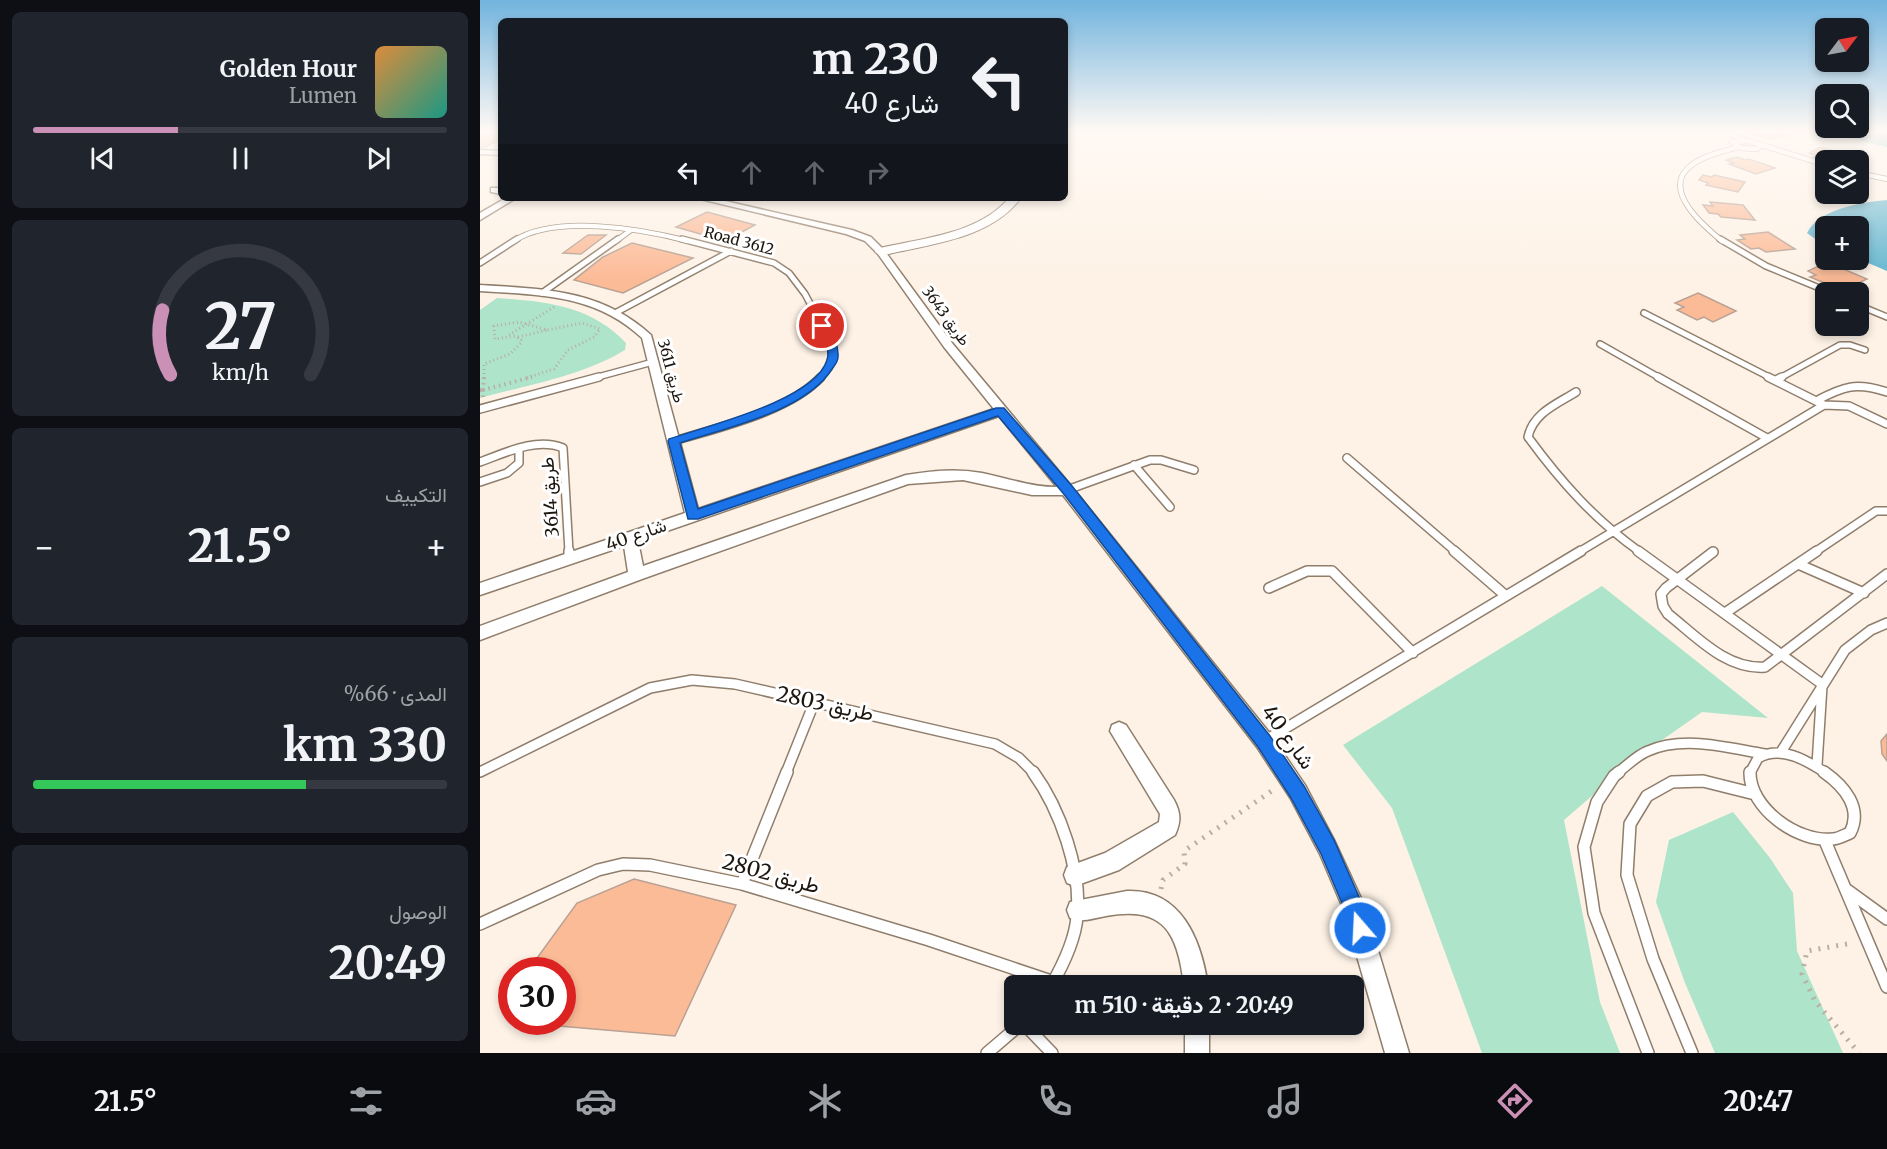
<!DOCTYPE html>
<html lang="ar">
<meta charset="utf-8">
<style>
:root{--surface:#171b24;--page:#20242c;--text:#f1f3f6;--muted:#9ea1a6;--line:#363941;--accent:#cb90b5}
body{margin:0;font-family:Merriweather,Vazirmatn,serif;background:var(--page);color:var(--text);direction:rtl;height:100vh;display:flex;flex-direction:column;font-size:22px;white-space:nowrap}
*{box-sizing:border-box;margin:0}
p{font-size:20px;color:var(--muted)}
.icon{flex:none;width:33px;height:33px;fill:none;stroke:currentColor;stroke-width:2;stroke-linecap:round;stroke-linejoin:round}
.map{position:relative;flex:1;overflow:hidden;direction:ltr}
.side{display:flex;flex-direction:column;gap:12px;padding:12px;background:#0d0f14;width:480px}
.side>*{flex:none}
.guide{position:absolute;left:18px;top:18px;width:570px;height:183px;border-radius:9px;box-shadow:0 3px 9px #0003;direction:rtl;background:#171b24;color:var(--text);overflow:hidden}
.needle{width:39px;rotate:58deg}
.controls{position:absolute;left:1335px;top:18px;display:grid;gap:12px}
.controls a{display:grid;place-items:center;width:54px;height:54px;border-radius:9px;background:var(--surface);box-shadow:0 3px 9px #0003;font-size:30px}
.speed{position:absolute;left:18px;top:957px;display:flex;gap:12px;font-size:30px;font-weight:700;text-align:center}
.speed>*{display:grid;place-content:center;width:78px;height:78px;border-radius:50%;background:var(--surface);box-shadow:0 3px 9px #0003;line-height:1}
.speed .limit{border:9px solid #d22;background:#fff;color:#111}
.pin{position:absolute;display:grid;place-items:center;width:51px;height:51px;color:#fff;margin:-26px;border:3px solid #fff;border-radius:50%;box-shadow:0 2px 6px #0007}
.me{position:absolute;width:66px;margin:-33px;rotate:341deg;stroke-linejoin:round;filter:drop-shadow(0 0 4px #0008)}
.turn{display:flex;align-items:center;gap:21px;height:126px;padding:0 30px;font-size:27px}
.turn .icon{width:78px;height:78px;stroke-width:2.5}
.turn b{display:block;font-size:42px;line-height:51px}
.lanes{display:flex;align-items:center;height:57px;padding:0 30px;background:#0003;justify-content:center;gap:30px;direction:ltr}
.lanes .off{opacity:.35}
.big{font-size:45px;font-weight:700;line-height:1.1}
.side .tile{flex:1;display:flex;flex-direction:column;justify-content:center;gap:9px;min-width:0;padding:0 21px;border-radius:9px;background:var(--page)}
.side .dial{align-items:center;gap:0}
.dial svg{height:156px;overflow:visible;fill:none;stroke:var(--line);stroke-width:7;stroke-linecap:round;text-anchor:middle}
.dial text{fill:var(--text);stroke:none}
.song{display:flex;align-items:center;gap:18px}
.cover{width:72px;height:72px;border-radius:9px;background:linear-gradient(135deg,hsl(30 70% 55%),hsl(170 70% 35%))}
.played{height:6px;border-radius:3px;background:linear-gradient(90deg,var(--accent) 35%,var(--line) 35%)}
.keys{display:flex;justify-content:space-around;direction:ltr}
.heat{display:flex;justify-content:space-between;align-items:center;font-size:33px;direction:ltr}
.charge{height:9px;border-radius:4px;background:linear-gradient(90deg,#34c759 66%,var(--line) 0)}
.trip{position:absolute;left:524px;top:975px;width:360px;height:60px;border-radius:9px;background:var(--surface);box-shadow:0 3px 9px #0003;font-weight:700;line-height:60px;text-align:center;direction:rtl}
.tab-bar{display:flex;height:96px;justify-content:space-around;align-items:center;background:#090b0e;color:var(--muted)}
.tab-bar .icon{width:42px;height:42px}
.tab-bar .selected{color:var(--accent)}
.tab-bar b{font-size:27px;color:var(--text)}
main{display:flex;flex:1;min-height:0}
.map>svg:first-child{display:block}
</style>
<main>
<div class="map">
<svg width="1407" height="1053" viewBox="0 0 1407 1053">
<rect width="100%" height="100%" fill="#fef2e6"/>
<path fill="#ade4ca" d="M17,298C65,301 112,306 146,343L145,350C102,376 48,385 0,398V310Z
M1122,586L1288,718L1222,712L1155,759L1084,820L1120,1002L1140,1053H1002L912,808L863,745Z
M1253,812L1290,858L1313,893L1317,951L1363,1053H1235L1205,983L1176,902L1189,840Z"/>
<path fill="#61b5cf" d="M1345,132H1407V147Z
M1407,200V271L1379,259L1378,226H1346L1345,246L1327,233C1339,209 1382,202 1407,200Z"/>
<path fill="#fcbb97" stroke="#b9a194" stroke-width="1.5" d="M1264,132H1298L1308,136L1289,139Z
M6,135L21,136V139L5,147H0V139Z
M1340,147L1373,156L1366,160L1346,161L1333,158L1337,156L1329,153Z
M1257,157L1265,160L1269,159L1295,168L1276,174L1249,164L1254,163L1246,160Z
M1223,175L1232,177L1234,175L1265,182L1258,192L1226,185L1228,183L1219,180Z
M1230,202L1263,205L1275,220L1241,217L1238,214L1229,213L1223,205L1233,206Z
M227,212L275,225L245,241L196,227Z
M1288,232L1315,249L1286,252L1279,248L1271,249L1257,240L1265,239L1260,235Z
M108,235H126L101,254L83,253Z
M152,243L213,258L143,293L94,280L123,257Z
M1347,262L1387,279L1367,288L1358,284L1352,286L1330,277L1336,275L1328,271Z
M1218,293L1256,311L1233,322L1224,317L1217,320L1197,310L1204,307L1195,303Z
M1407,734V761L1402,754L1401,741Z
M154,879L256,905L195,1036L79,1026L75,1022H82V970H53L52,965L97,903Z"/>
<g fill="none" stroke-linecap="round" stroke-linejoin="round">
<g stroke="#907e6c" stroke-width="6">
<path id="service-far4" d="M1247,132L1262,139
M1280,146L1277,149L1261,148L1252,142L1269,141L1346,165
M1378,173L1407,179
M34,241C75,214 162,229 208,241
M136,241L151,230
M1242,241C1225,227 1184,193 1207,169C1220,156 1241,152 1258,147"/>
</g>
<g stroke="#907e6c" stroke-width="8">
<path id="service-far3" d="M202,239L294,263L309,273L325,294L353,347L349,368L340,378
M1240,239L1286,266L1349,292
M0,263L37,239
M62,293L138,239
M1378,305L1407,317
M137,312L251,251
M1164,313L1291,378
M1120,344L1180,378
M114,378L173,362
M1300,378L1360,345H1370L1385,350"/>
</g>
<g stroke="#907e6c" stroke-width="10">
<path id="service-far2" d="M1178,377L1287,438
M1288,377L1344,405
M1296,380L1302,377
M1096,392C1077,404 1053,413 1048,437C1081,482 1115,520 1160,552
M1336,401C1364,386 1376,382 1407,392
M0,409L119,377
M194,441C239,427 308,412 341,377
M867,458L976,552
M0,462C25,453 56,437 83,448L89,552
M654,465L690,507
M0,482L27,473L39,463V450
M587,490L670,460H681L714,470
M1099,552L1344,405L1369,406L1407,424
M1335,552L1396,511H1407"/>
</g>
<g stroke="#907e6c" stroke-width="12">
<path id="service-far1" d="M89,551V558
M974,551L1026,596
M1158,551L1342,684
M1233,552L1186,588L1181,594L1183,606L1188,614C1216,636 1246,670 1285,667L1407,574
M1318,564L1384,593
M789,588L827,571H852L933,653
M1245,613L1337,551
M784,741L1101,551
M1301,752L1365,650L1391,630L1407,623
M1337,765L1342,686
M0,772L170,688L212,680L255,684L515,744L539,758L554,773
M306,773L334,703
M1137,773C1147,766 1157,755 1168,751C1204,735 1248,748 1285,754
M1270,773L1278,758C1301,745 1326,760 1346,773"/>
</g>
<g stroke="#907e6c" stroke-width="14">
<path id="service" d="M553,772C580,809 602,871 597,917C595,941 583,965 571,986
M1139,772L1134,776L1117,802L1104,847L1114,913L1168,1053
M1270,772C1269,808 1318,843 1353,839C1358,839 1365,835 1370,833C1383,808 1364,786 1344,772
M1345,841L1407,987
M262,884L307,772
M1367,890L1407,919
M0,924L118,870L143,864L170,865L262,884L449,940L574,982
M544,1024L572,1053
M507,1053L541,1024
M1212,1053L1173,959L1147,875L1150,824L1167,796L1192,782L1223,781L1275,794"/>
</g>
<g stroke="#907e6c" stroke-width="3">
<path id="minor" d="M0,150L21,151V155L0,154Z
M11,188H21V194L11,192Z
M26,198H36L0,220V213Z
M216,198H232L372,230L391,237L404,250L472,343L592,487L791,735L825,785L854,840L885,907L929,1053H905L863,908L840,854L811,799L777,747L583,495H552L483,480L428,484L162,579L0,640V626L148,572L144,546L0,595V583L205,513L162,338C115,294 61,295 0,291V285C64,289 121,289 171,335L218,509L514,409L464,347L398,254L385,241L366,234ZM519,416L577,487C551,487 527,478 502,473C476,468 451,471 426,475L163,566L158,541Z
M639,722L646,725L694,800C701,813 701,822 695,835L639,870L595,886L587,883L584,875L587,867L625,853L679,822L680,814L630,731L632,725Z
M647,891C701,889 721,939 728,986H704C698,933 684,905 626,916C614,918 602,923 590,918L587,910L590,902Z
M705,1024H729V1053H705Z"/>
</g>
<g stroke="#907e6c" stroke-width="2">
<path id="tertiary" d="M529,198H541C510,240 448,244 401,256L395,252L396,249C440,238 498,235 529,198Z"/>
</g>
<path stroke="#b9aea4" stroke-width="3" stroke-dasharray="1 3" stroke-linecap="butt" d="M29,335L74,307
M38,337L67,330
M4,378V364L30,354L41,343V340L35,336L15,339L14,326L39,322L67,330L102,323L120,329L114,337L88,350L74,369L46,378"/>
<path stroke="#b9aea4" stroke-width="4" stroke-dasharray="1.5 4" stroke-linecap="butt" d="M0,390H3
M3,390L4,377
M3,390L52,377
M3,397V390"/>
<path stroke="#b9aea4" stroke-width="5" stroke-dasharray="2 7" stroke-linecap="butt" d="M681,889L683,880L705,864L704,851L796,788
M1367,944L1327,951L1322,974L1335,1001L1379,1053"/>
<use href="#service-far4" stroke="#fff" stroke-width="4.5"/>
<use href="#service-far3" stroke="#fff" stroke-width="5"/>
<use href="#service-far2" stroke="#fff" stroke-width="7"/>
<use href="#service-far1" stroke="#fff" stroke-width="9"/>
<use href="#service" stroke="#fff" stroke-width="11"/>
<use href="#minor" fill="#fff" fill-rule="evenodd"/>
<use href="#tertiary" fill="#fff" fill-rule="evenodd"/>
</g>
<linearGradient id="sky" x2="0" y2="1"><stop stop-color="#72b4de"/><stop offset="0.47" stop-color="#fff9f4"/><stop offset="1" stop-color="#fff9f4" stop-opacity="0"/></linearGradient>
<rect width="1407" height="279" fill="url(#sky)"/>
<path fill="#1a73e8" stroke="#114b97" stroke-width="1.5" d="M338,323H345C352,334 359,344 358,357C358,362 354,366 352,369C326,411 246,428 200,443L218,509L516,408H524L592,486L790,736L824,786L854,840L884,908L890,928L887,935L880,938L873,935L864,908L841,854L811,798L778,747L583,493L518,416L218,519H208L188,441L189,439C227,426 335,400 347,360C351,348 342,335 336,326Z"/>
<g text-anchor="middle" stroke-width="6" stroke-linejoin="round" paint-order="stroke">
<g font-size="15" fill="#1d160f" stroke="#fff">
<text transform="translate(259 241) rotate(15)" y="5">Road 3612</text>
<text transform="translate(466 316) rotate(54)" y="5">طريق 3643</text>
<text transform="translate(191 371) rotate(75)" y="5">طريق 3611</text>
</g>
<g font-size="18" fill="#1d160f" stroke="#fff">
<text transform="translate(70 497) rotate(-94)" y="6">طريق 3614</text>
<text transform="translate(156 535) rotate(-19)" y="6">شارع 40</text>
</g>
<g font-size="21" fill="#1d160f" stroke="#fff">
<text transform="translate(345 704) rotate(12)" y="7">طريق 2803</text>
<text transform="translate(808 737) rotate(54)" y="7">شارع 40</text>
<text transform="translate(291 874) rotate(15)" y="7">طريق 2802</text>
</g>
</g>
</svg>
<div class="controls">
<a><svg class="needle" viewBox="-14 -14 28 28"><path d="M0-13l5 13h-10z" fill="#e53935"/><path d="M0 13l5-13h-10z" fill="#9ea1a6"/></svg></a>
<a><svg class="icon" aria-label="search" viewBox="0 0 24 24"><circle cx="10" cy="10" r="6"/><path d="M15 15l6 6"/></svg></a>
<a><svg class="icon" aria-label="layers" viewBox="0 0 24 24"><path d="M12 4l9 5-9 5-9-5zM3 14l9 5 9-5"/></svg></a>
<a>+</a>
<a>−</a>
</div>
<div class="speed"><div class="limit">30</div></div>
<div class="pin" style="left:342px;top:326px;background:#d93025"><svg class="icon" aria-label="arrive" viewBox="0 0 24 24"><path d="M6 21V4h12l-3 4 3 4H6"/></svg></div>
<svg class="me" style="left:880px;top:928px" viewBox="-20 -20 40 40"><circle r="17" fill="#1a73e8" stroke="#fff" stroke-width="3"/><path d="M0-11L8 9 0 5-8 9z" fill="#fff"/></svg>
<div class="trip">20:49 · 2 دقيقة · 510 m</div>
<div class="guide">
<div class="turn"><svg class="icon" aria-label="left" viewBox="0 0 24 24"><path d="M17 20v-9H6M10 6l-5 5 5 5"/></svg><div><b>230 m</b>شارع 40</div></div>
<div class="lanes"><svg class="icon" aria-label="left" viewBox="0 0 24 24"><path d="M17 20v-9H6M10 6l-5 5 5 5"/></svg><svg class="icon off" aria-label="ahead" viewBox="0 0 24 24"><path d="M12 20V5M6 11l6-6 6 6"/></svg><svg class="icon off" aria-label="ahead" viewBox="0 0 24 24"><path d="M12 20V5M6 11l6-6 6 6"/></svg><svg class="icon off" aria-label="right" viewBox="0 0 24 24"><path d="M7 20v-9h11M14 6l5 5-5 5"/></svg></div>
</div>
</div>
<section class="side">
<div class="tile">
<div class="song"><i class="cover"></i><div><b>Golden Hour</b><p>Lumen</p></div></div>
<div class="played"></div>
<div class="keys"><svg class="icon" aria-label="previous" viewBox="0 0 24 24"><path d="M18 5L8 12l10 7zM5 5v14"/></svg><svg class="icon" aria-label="pause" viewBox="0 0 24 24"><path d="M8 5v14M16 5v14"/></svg><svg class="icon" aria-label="next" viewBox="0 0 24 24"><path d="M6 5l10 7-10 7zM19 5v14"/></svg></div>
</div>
<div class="tile dial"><svg viewBox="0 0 100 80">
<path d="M14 69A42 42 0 1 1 86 69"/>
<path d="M14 69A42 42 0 0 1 10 36" stroke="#cb90b5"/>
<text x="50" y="56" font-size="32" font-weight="700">27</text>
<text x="50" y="72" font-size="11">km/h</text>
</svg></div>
<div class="tile"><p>التكييف</p>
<div class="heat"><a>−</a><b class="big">21.5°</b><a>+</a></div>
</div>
<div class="tile"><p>المدى · 66%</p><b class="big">330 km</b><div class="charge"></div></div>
<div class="tile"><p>الوصول</p><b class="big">20:49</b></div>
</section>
</main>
<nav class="tab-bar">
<b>20:47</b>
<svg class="icon selected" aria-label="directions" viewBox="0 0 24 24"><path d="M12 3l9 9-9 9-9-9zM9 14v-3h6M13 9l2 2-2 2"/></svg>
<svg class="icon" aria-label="music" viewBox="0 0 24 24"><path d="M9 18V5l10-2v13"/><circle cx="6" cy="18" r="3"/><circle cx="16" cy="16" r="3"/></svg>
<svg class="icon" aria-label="phone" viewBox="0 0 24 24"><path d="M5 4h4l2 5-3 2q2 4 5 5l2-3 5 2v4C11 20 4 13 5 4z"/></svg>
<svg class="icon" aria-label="climate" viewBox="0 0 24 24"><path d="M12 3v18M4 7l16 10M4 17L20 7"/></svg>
<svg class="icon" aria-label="car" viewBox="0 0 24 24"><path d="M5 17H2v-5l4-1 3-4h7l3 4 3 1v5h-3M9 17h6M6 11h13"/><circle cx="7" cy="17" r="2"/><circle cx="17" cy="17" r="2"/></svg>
<svg class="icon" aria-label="filters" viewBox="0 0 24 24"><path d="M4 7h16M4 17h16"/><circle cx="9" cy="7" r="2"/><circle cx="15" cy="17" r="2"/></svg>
<b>21.5°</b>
</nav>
